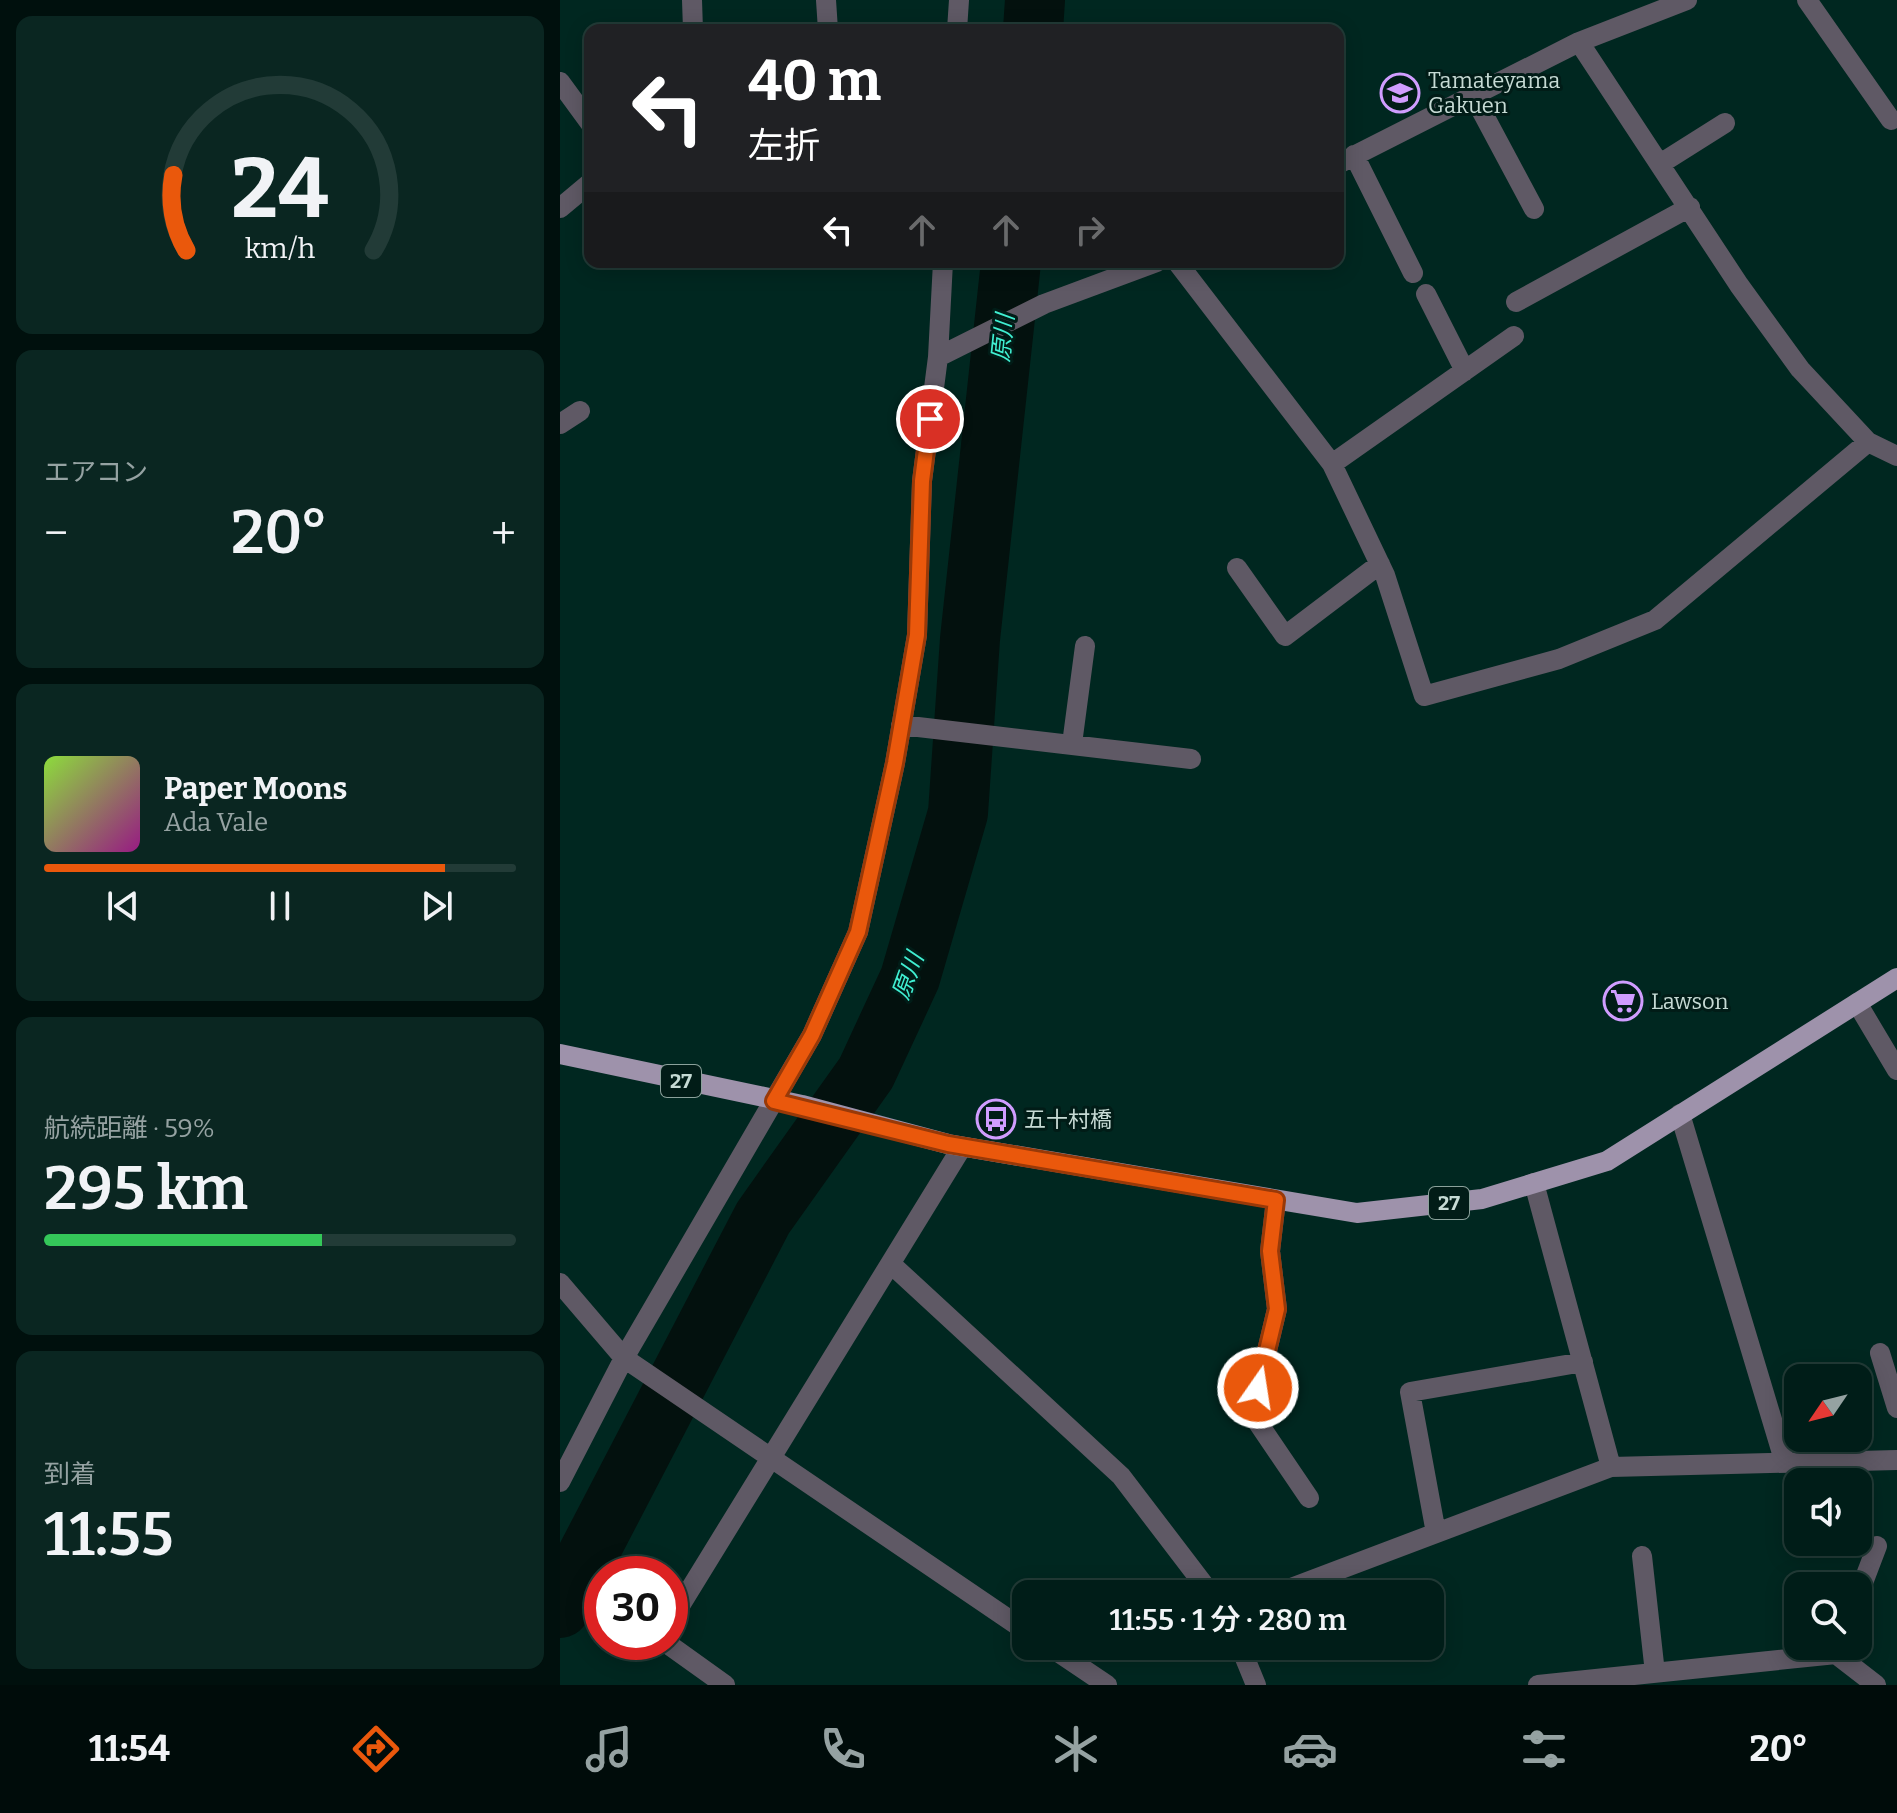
<!DOCTYPE html>
<html lang="ja">
<meta charset="utf-8">
<style>
:root{--surface:#001d18;--page:#0a2621;--text:#f1f3f6;--muted:#95a2a2;--line:#223b37;--accent:#ea580c}
body{margin:0;font-family:Bitter,"Noto Sans JP",serif;background:var(--page);color:var(--text);height:100vh;display:flex;flex-direction:column;font-size:30px;white-space:nowrap}
*{box-sizing:border-box;margin:0}
p{font-size:26px;color:var(--muted)}
.icon{flex:none;width:44px;height:44px;fill:none;stroke:currentColor;stroke-width:2;stroke-linecap:round;stroke-linejoin:round}
.map{position:relative;flex:1;overflow:hidden}
.panel{display:flex;flex-direction:column;gap:16px;padding:16px;background:#00100d;width:560px}
.panel>*{flex:none}
.banner{position:absolute;left:24px;top:24px;width:760px;height:244px;border-radius:16px;box-shadow:0 4px 20px #0003,0 0 0 2px var(--line);background:#202124;color:#fff;overflow:hidden}
.needle{width:52px;rotate:235deg}
.tools{position:absolute;left:1224px;top:1364px;display:grid;gap:16px}
.tools a{display:grid;place-items:center;width:88px;height:88px;border-radius:16px;background:var(--surface);box-shadow:0 4px 20px #0003,0 0 0 2px var(--line);font-size:40px}
.speed{position:absolute;left:24px;top:1556px;display:flex;gap:16px;font-size:40px;font-weight:700;text-align:center}
.speed>*{display:grid;place-content:center;width:104px;height:104px;border-radius:50%;background:var(--surface);box-shadow:0 4px 20px #0003,0 0 0 2px var(--line);line-height:1}
.speed .limit{border:12px solid #d22;background:#fff;color:#111}
.pin{position:absolute;display:grid;place-items:center;width:68px;height:68px;color:#fff;margin:-34px;border:4px solid #fff;border-radius:50%;box-shadow:0 2px 8px #0007}
.me{position:absolute;width:88px;margin:-44px;rotate:13deg;stroke-linejoin:round;filter:drop-shadow(0 0 6px #0008)}
.turn{display:flex;align-items:center;gap:28px;height:168px;padding:0 32px;font-size:36px}
.turn .icon{width:104px;height:104px;stroke-width:2.5}
.turn b{display:block;font-size:56px;line-height:68px}
.lanes{display:flex;align-items:center;height:76px;padding:0 32px;background:#0003;justify-content:center;gap:40px;direction:ltr}
.lanes .off{opacity:.35}
.big{font-size:60px;font-weight:600;line-height:1.1}
.panel .card{flex:1;display:flex;flex-direction:column;justify-content:center;gap:12px;min-width:0;padding:0 28px;border-radius:16px;background:var(--page)}
.panel .dial{align-items:center;gap:0}
.dial svg{height:208px;overflow:visible;fill:none;stroke:var(--line);stroke-width:7;stroke-linecap:round;text-anchor:middle}
.dial text{fill:var(--text);stroke:none}
.song{display:flex;align-items:center;gap:24px}
.cover{width:96px;height:96px;border-radius:12px;background:linear-gradient(135deg,hsl(90 70% 55%),hsl(310 70% 35%))}
.played{height:8px;border-radius:4px;background:linear-gradient(90deg,var(--accent) 85%,var(--line) 85%)}
.keys{display:flex;justify-content:space-around;direction:ltr}
.heat{display:flex;justify-content:space-between;align-items:center;font-size:44px;direction:ltr}
.charge{height:12px;border-radius:6px;background:linear-gradient(90deg,#34c759 59%,var(--line) 0)}
.trip{position:absolute;left:452px;top:1580px;width:432px;height:80px;border-radius:16px;background:var(--surface);box-shadow:0 4px 20px #0003,0 0 0 2px var(--line);font-weight:600;line-height:80px;text-align:center}
.tabs{display:flex;height:128px;justify-content:space-around;align-items:center;background:#000c0a;color:var(--muted)}
.tabs .icon{width:56px;height:56px}
.tabs .active{color:var(--accent)}
.tabs b{font-size:36px;color:var(--text)}
main{display:flex;flex:1;min-height:0}
.map>svg:first-child{display:block}
</style>
<main>
<section class="panel">
<div class="card dial"><svg viewBox="0 0 100 80">
<path d="M14 69A42 42 0 1 1 86 69"/>
<path d="M14 69A42 42 0 0 1 9 40" stroke="#ea580c"/>
<text x="50" y="56" font-size="32" font-weight="700">24</text>
<text x="50" y="72" font-size="11">km/h</text>
</svg></div>
<div class="card"><p>エアコン</p>
<div class="heat"><a>−</a><b class="big">20°</b><a>+</a></div>
</div>
<div class="card">
<div class="song"><i class="cover"></i><div><b>Paper Moons</b><p>Ada Vale</p></div></div>
<div class="played"></div>
<div class="keys"><svg class="icon" aria-label="previous" viewBox="0 0 24 24"><path d="M18 5L8 12l10 7zM5 5v14"/></svg><svg class="icon" aria-label="pause" viewBox="0 0 24 24"><path d="M8 5v14M16 5v14"/></svg><svg class="icon" aria-label="next" viewBox="0 0 24 24"><path d="M6 5l10 7-10 7zM19 5v14"/></svg></div>
</div>
<div class="card"><p>航続距離 · 59%</p><b class="big">295 km</b><div class="charge"></div></div>
<div class="card"><p>到着</p><b class="big">11:55</b></div>
</section>
<div class="map">
<svg width="1337" height="1685" viewBox="0 0 1337 1685">
<rect width="100%" height="100%" fill="#002720"/>
<g fill="none" stroke-linecap="round" stroke-linejoin="round">
<path stroke="#03110e" stroke-width="60" d="M473,30L475,0
M0,1608L203,1218L306,1073L350,978L398,813L410,639L451,262"/>
<path stroke="#5f5965" stroke-width="20" d="M132,0L133,30
M266,0L268,30
M1247,0L1331,120
M397,30L399,0
M1019,42L1179,285L1240,369L1308,442L1337,456
M0,82L30,123
M912,93L974,209
M794,155L853,273
M778,164L1019,42L1127,0
M1100,164L1165,123
M0,208L30,183
M617,262L772,464L825,575L864,696L999,659L1095,620L1308,442
M866,294L905,371
M956,302L1130,207
M378,357L484,304L597,262
M0,424L20,411
M772,464L954,336
M677,568L725,636L820,564
M341,725L631,759
M512,744L525,646
M1297,1003L1337,1070
M1120,1114L1225,1463
M974,1183L1051,1467
M716,1200L710,1251L717,1309L692,1414L749,1498
M331,1264L561,1476L651,1594
M0,1283L64,1358L466,1631
M1320,1353L1337,1408
M0,1482L64,1358L252,1035L298,932L335,763L357,635L362,481L378,357L383,262
M876,1533L850,1392L1023,1362
M1082,1556L1095,1673
M715,1594L1051,1467L1337,1460
M1298,1596L1317,1546
M110,1622L402,1147
M105,1642L165,1685
M489,1646L547,1685
M680,1646L696,1685
M604,1652L619,1646
M978,1685L1276,1654L1316,1685"/>
<path stroke="#9e92ab" stroke-width="20" d="M0,1054L242,1105L388,1144L797,1213L922,1199L1047,1161L1337,978"/>
</g>
<g fill="none" stroke-linecap="round" stroke-linejoin="round">
<g stroke="#983908" stroke-width="20">
<path id="route" d="M370,419L362,481L357,635L335,763L298,932L252,1035L214,1101L388,1144L716,1200L710,1251L717,1309L698,1388"/>
</g>
<use href="#route" stroke="#ea580c" stroke-width="14"/>
</g>
<defs>
<g id="university-ring" transform="scale(2)"><circle r="9.5" fill="#011c17" stroke="#d09dff" stroke-width="1.5"/><path d="M0-5L7-2L0 1L-7-2ZM-4 1L0 2.5L4 1V4Q0 6-4 4Z" fill="#d09dff"/></g>
<g id="supermarket-ring" transform="scale(2)"><circle r="9.5" fill="#011c17" stroke="#d09dff" stroke-width="1.5"/><path d="M-6-5.5h2.5l.6 2H6L4.5 2H-2.5L-4.4-4H-6ZM-1.5 3.2a1.3 1.3 0 1 0 .1 0ZM3 3.2a1.3 1.3 0 1 0 .1 0Z" fill="#d09dff"/></g>
<g id="bus-ring" transform="scale(2)"><circle r="9.5" fill="#011c17" stroke="#d09dff" stroke-width="1.5"/><path d="M-5-6H5V4H4V6H2V4H-2V6H-4V4H-5ZM-3.5-4V0h7V-4ZM-3.5 1.2v1.5H-2V1.2ZM2 1.2v1.5H3.5V1.2Z" fill="#d09dff"/></g>
</defs>
<g fill-rule="evenodd">
<use href="#university-ring" x="840" y="93"/>
<use href="#supermarket-ring" x="1063" y="1001"/>
<use href="#bus-ring" x="436" y="1119"/>
</g>
<g text-anchor="middle" stroke-width="6" stroke-linejoin="round" paint-order="stroke">
<g fill="#011c17" stroke="#8ba19b" stroke-width="2">
<rect x="101" y="1065" width="40" height="32" rx="6"/>
<rect x="869" y="1187" width="40" height="32" rx="6"/>
</g>
<g font-size="20" font-weight="bold" fill="#c6dad4">
<text x="121" y="1088">27</text>
<text x="889" y="1210">27</text>
</g>
<g font-size="22" fill="#c6dad4" stroke="#011c17" text-anchor="start">
<text x="868" y="88">Tamateyama<tspan x="868" dy="25">Gakuen</tspan></text>
<text x="1091" y="1009">Lawson</text>
<text x="464" y="1127">五十村橋</text>
</g>
<g font-size="24" font-style="italic" fill="#40efd2" stroke="#011c17">
<text transform="translate(443 338) rotate(-84)" y="8">原川</text>
<text transform="translate(348 976) rotate(-70)" y="8">原川</text>
</g>
</g>
</svg>
<div class="tools">
<a><svg class="needle" viewBox="-14 -14 28 28"><path d="M0-13l5 13h-10z" fill="#e53935"/><path d="M0 13l5-13h-10z" fill="#95a2a2"/></svg></a>
<a><svg class="icon" aria-label="sound" viewBox="0 0 24 24"><path d="M4 9h4l5-4v14l-5-4H4zM17 9q2 3 0 6"/></svg></a>
<a><svg class="icon" aria-label="search" viewBox="0 0 24 24"><circle cx="10" cy="10" r="6"/><path d="M15 15l6 6"/></svg></a>
</div>
<div class="speed"><div class="limit">30</div></div>
<div class="pin" style="left:370px;top:419px;background:#d93025"><svg class="icon" aria-label="arrive" viewBox="0 0 24 24"><path d="M6 21V4h12l-3 4 3 4H6"/></svg></div>
<svg class="me" style="left:698px;top:1388px" viewBox="-20 -20 40 40"><circle r="17" fill="#ea580c" stroke="#fff" stroke-width="3"/><path d="M0-11L8 9 0 5-8 9z" fill="#fff"/></svg>
<div class="trip">11:55 · 1 分 · 280 m</div>
<div class="banner">
<div class="turn"><svg class="icon" aria-label="left" viewBox="0 0 24 24"><path d="M17 20v-9H6M10 6l-5 5 5 5"/></svg><div><b>40 m</b>左折</div></div>
<div class="lanes"><svg class="icon" aria-label="left" viewBox="0 0 24 24"><path d="M17 20v-9H6M10 6l-5 5 5 5"/></svg><svg class="icon off" aria-label="ahead" viewBox="0 0 24 24"><path d="M12 20V5M6 11l6-6 6 6"/></svg><svg class="icon off" aria-label="ahead" viewBox="0 0 24 24"><path d="M12 20V5M6 11l6-6 6 6"/></svg><svg class="icon off" aria-label="right" viewBox="0 0 24 24"><path d="M7 20v-9h11M14 6l5 5-5 5"/></svg></div>
</div>
</div>
</main>
<nav class="tabs">
<b>11:54</b>
<svg class="icon active" aria-label="directions" viewBox="0 0 24 24"><path d="M12 3l9 9-9 9-9-9zM9 14v-3h6M13 9l2 2-2 2"/></svg>
<svg class="icon" aria-label="music" viewBox="0 0 24 24"><path d="M9 18V5l10-2v13"/><circle cx="6" cy="18" r="3"/><circle cx="16" cy="16" r="3"/></svg>
<svg class="icon" aria-label="phone" viewBox="0 0 24 24"><path d="M5 4h4l2 5-3 2q2 4 5 5l2-3 5 2v4C11 20 4 13 5 4z"/></svg>
<svg class="icon" aria-label="climate" viewBox="0 0 24 24"><path d="M12 3v18M4 7l16 10M4 17L20 7"/></svg>
<svg class="icon" aria-label="car" viewBox="0 0 24 24"><path d="M5 17H2v-5l4-1 3-4h7l3 4 3 1v5h-3M9 17h6M6 11h13"/><circle cx="7" cy="17" r="2"/><circle cx="17" cy="17" r="2"/></svg>
<svg class="icon" aria-label="filters" viewBox="0 0 24 24"><path d="M4 7h16M4 17h16"/><circle cx="9" cy="7" r="2"/><circle cx="15" cy="17" r="2"/></svg>
<b>20°</b>
</nav>
